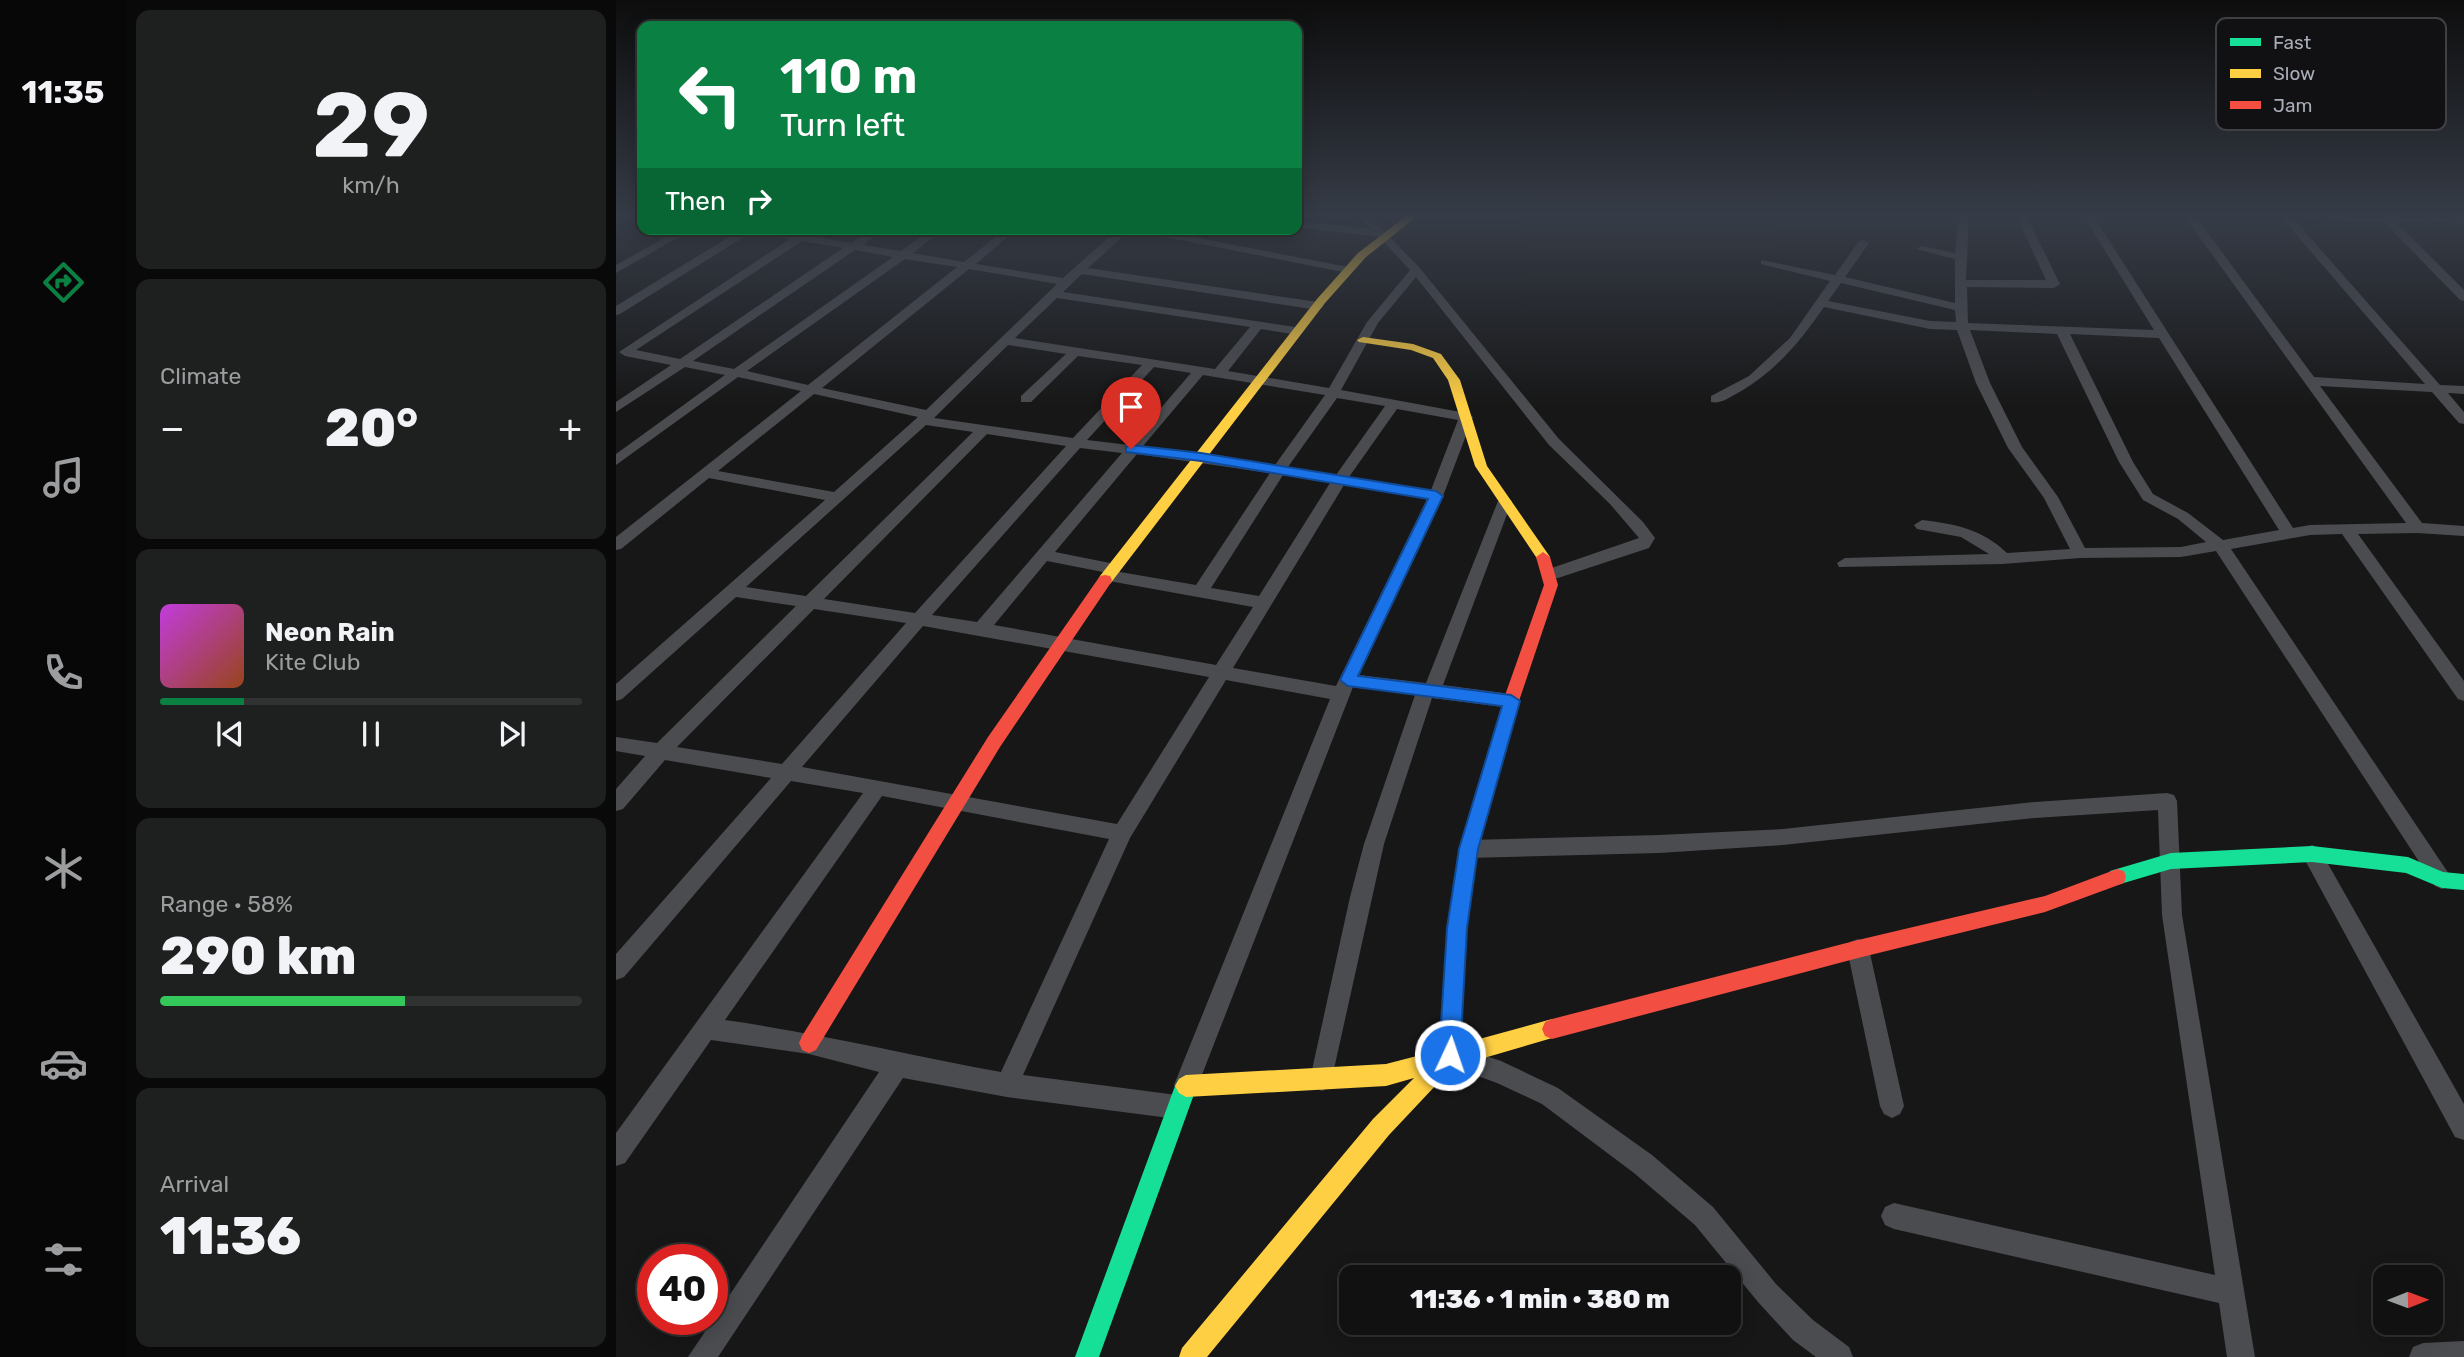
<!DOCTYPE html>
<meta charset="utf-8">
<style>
:root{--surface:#111;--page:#1e1f1f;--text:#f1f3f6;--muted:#9c9d9f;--line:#303131;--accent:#0b8043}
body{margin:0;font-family:Rubik,sans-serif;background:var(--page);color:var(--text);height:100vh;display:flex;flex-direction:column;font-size:26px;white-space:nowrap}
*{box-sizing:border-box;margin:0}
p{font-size:23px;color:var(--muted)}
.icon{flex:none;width:38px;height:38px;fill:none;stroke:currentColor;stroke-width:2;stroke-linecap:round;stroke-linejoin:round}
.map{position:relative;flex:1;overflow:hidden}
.details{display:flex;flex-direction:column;gap:10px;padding:10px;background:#090909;width:490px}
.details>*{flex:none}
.top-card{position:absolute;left:21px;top:21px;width:665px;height:214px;border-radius:14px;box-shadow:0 4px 18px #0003,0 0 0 2px var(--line);background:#0b8043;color:#fff;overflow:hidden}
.needle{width:46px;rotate:89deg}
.buttons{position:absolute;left:1757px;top:1265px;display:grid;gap:14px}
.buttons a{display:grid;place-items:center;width:70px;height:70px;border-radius:14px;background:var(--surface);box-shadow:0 4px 18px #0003,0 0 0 2px var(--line);font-size:35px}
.speed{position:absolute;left:21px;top:1244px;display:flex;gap:14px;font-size:35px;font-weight:700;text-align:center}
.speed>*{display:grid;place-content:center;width:91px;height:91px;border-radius:50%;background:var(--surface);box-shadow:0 4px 18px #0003,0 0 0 2px var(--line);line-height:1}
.speed .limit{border:10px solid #d22;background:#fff;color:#111}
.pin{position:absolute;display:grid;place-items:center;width:60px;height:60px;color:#fff;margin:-72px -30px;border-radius:50% 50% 50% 0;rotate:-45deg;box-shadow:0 0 7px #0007}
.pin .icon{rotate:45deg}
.me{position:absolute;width:77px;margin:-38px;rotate:3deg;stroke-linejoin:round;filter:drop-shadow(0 0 5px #0008)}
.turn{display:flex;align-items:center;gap:24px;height:147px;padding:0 28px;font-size:32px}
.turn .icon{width:91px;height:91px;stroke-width:2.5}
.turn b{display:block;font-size:49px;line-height:60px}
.then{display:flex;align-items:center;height:66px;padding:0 28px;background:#0003;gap:14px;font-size:26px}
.big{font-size:52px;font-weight:800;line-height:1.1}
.details .tile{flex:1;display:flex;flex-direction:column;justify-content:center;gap:10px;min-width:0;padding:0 24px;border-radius:14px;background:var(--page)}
.details .dial{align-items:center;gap:0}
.dial b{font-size:91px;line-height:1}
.song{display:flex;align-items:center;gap:21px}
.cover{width:84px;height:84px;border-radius:10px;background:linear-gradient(135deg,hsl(290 70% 55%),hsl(20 70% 35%))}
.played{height:7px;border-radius:4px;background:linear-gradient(90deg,var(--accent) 20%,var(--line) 20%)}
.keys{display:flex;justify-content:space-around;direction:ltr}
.heat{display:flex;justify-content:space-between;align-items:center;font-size:38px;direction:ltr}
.charge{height:10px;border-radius:5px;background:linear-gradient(90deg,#34c759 58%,var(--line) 0)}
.trip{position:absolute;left:723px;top:1265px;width:402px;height:70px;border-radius:14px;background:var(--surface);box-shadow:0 4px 18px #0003,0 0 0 2px var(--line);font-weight:800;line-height:70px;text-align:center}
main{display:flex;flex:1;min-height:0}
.menu{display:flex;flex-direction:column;width:126px;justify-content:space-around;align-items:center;background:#070707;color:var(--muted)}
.menu .icon{width:49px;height:49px}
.menu .selected{color:var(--accent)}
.menu b{font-size:32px;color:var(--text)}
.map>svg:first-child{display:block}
</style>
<main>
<nav class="menu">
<b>11:35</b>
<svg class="icon selected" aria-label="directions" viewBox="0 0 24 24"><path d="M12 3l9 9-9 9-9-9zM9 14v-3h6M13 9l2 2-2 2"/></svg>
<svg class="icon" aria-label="music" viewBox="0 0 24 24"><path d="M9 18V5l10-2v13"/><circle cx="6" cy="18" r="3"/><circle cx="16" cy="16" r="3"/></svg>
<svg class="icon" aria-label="phone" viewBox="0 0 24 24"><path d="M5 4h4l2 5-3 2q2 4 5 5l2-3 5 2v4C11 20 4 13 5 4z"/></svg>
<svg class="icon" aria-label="climate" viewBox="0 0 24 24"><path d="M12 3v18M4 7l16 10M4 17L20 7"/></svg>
<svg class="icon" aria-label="car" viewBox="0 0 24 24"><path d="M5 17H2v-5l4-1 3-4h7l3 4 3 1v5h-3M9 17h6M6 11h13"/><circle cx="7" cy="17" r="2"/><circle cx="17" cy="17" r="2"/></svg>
<svg class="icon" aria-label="filters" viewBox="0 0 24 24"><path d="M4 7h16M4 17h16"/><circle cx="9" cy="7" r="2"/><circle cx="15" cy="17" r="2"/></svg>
</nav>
<section class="details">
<div class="tile dial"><b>29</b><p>km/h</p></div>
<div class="tile"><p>Climate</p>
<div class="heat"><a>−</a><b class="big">20°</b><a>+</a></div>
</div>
<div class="tile">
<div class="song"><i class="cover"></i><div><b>Neon Rain</b><p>Kite Club</p></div></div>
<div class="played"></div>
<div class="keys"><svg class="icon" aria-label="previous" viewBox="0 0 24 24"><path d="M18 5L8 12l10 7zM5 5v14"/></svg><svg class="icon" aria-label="pause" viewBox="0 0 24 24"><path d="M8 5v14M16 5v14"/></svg><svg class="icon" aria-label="next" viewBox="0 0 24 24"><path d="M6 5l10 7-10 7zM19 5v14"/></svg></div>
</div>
<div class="tile"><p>Range · 58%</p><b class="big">290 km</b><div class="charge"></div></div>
<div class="tile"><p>Arrival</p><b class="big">11:36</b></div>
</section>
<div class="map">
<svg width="1848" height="1357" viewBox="0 0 1848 1357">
<rect width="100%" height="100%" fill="#171717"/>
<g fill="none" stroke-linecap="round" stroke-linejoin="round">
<path fill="#4b4c50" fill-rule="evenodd" d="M743,217H754L803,267L943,439L1027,522L1039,538L1033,548L942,578H930L928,574L930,570L1023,538L994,504L933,445L800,277L762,323L725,390L850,413L857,417L827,496L743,675L810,683L882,501L889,496L896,501L827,685L895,694L901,696L904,701L901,706L895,708L816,698L768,844L714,1087L706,1091L698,1087L694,1079L734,897L748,844L799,695L737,687L582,1085L578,1093L570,1097L562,1093L558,1085L714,699L610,680L514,838L407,1075L561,1095L569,1099L573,1107L569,1115L561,1119L391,1097L287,1078L102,1357H72L263,1072L193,1054L95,1040L9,1163L0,1166V1133L247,793L175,781L8,977L0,980V954L155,778L49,760L7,809L0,811V789L29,756L0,751V737L41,743L180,606L120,597L6,699L0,701V684L209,500L93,478L5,549L0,550V537L185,391L122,377L0,465V454L109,375L69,367L0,412V402L55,365L9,356L3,352L174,239L136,232L4,314L0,315V306L126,229H157L182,234L189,229H202L194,236L235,243L255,229H268L247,245L285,251L316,229H328L297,253L348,262L389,229H401L360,264L447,278L502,229H536L732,267L738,270L732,273L514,230L472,268L702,302L708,306L702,310L466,274L447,292L686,328L688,331L682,335L645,329L612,371L713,388L751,322L794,270L763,237L681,227V221L755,229ZM186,241L227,248L64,359L20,350ZM239,250L277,257L118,369L77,361ZM289,259L341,267L192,385L131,371ZM353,269L441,284L310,410L206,388ZM441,298L634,327L599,369L399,338ZM392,345L450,354L405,396V402H415L462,356L526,365L457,438L318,418ZM538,367L575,373L513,445L471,440ZM587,375L709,395L659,465L527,446ZM198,394L302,417L218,492L102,471ZM721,398L769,406L720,475L672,467ZM781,409L842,420L815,490L733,477ZM310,425L357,432L190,596L130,587ZM371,434L450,446L299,613L208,599ZM464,448L506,453L361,622L316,615ZM521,454L654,473L580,585L504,572V565L439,552ZM667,475L714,483L643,596L595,588ZM728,485L811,499L720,686L617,668ZM431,561L487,572V579L493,581L637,607L600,665L378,625ZM198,609L290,623L166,764L61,747ZM307,626L593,677L501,824L186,767ZM266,796L493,839L385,1072C293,1055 202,1033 109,1020Z
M1343,217H1353L1350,280H1430L1401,217H1411L1444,284L1438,288L1351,287L1352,323L1538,330L1468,217H1478L1677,528L1694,525L1790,523L1569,217H1580L1698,377L1809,384L1665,217H1676L1824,385L1848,386V394L1832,393L1848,412V424L1843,423L1816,392L1704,386L1806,523L1848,526V536L1801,533L1742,534L1848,681V701L1842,699L1726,534L1694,535L1615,549L1833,874L1836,880L1833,886L1826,889L1819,886L1600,551L1565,557L1464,558L1387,564L1223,567L1221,563L1229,558L1373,554L1345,537L1301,529L1298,525L1306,520C1339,524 1366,529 1391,553L1454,549L1428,498L1392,448L1360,383L1341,330L1314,329L1208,307C1184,342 1158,373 1120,394C1112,398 1105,404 1095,402V396L1133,376L1174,338L1214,281L1145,264V260L1219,275L1243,241L1247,240L1253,243L1229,277L1339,303V259L1300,249L1306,246L1339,253ZM1225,283L1339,310L1340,322L1314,321L1212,301ZM1354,330L1441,334L1503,462L1527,500L1562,519L1590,542L1565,547L1469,548L1442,497L1406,447L1374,383ZM1454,334L1543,338L1663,530L1607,540L1572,513L1537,494L1517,462Z
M1710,217L1848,218V224L1817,221L1781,223L1848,290V301L1844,300L1769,223L1715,220Z
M64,229H77L0,273V265Z
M1551,793L1558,795L1561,801L1566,915L1639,1357H1611L1603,1303L1278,1229L1269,1225L1265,1216L1269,1207L1278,1203L1599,1275L1546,915L1542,810L1419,818L1167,845L1043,853L852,858L845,855L842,849L845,843L852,840L1043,835L1167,829L1419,802Z
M1696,845L1703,848L1848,1104V1140L1839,1137L1689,860L1686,854L1689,848Z
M1242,939L1250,942L1253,949L1288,1106L1284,1114L1276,1118L1268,1114L1264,1106L1231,949L1234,942Z
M837,1045L885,1061L942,1088L1036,1155L1097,1207L1160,1284L1197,1320L1233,1347L1237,1357H1200L1177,1340L1142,1302L1079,1225L1018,1173L926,1104L881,1083L829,1064L825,1056L829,1048Z
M1848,1341V1357H1793L1797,1347L1807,1343Z"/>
<path fill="#16e098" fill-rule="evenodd" d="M1696,846L1792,857L1827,872L1848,874V890L1826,888L1790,873L1696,862L1555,869L1501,885L1494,883L1492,877L1494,871L1555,853Z
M570,1075L577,1079L581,1086L483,1357H459L559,1086L563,1079Z"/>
<path fill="#ffcf43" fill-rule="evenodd" d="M789,217H800L750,257L709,303L494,584H484L482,580L484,576L701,299L742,253Z
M747,337L797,344L825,354L844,380L871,466L932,554L934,557L932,560H922L859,466L832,380L817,358L795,350L743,342L741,340Z
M846,881L853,883L855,889L851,928L845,1044L936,1019L943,1022L946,1029L943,1036L837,1067L773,1135L591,1357H563L566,1348L757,1119L798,1078L770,1086L570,1097L563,1093L559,1086L563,1079L570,1075L770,1064L824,1050L831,928L837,889L839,883Z"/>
<path fill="#f24e42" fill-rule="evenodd" d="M927,552L934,557L942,585L903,701L861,849L855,889L853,895L846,897L839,895L837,889L843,849L887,701L928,585L920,557Z
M489,575L494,576L496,580L494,584L384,747L200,1050L193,1053L186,1050L183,1043L186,1036L372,737L484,576Z
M1501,869L1508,871L1510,877L1508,883L1429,912L1242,958L936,1039L929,1036L926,1029L929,1022L936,1019L1242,940L1429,896Z"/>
</g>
<linearGradient id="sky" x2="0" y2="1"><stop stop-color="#0d0d0d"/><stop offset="0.53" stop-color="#363c47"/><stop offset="1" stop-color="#363c47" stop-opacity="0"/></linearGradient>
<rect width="1848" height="407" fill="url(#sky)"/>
<path fill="#1a73e8" stroke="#114b97" stroke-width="2" d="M515,445L585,453L820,491L827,496L742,676L895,695L904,701L862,849L851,928L844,1055L841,1063L834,1066L826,1063L823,1055L831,928L843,849L886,706L732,686L724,680L812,499L585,461L510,452V447Z"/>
<rect x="1600" y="18" width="230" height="112" rx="10" fill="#111113" stroke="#3e4045" stroke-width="2"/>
<rect x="1614" y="38" width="31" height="8" fill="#16e098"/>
<rect x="1614" y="69" width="31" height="9" fill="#ffcf43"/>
<rect x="1614" y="101" width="31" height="8" fill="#f24e42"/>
<g font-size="19" fill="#a8adb8">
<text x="1657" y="49">Fast</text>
<text x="1657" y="80">Slow</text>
<text x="1657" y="112">Jam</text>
</g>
</svg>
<div class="buttons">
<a><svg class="needle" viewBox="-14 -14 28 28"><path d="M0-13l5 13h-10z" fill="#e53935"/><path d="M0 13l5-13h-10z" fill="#9c9d9f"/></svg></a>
</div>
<div class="speed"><div class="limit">40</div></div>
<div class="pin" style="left:515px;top:449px;background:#d93025"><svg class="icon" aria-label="arrive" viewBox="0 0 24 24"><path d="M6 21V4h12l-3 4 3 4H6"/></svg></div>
<svg class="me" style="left:834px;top:1055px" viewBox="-20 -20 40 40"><circle r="17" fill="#1a73e8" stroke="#fff" stroke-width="3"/><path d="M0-11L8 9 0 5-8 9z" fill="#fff"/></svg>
<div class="trip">11:36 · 1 min · 380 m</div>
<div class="top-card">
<div class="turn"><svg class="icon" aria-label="left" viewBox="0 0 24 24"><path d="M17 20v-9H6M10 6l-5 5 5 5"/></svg><div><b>110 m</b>Turn left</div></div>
<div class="then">Then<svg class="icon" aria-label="right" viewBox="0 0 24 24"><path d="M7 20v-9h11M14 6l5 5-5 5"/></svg></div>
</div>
</div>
</main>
